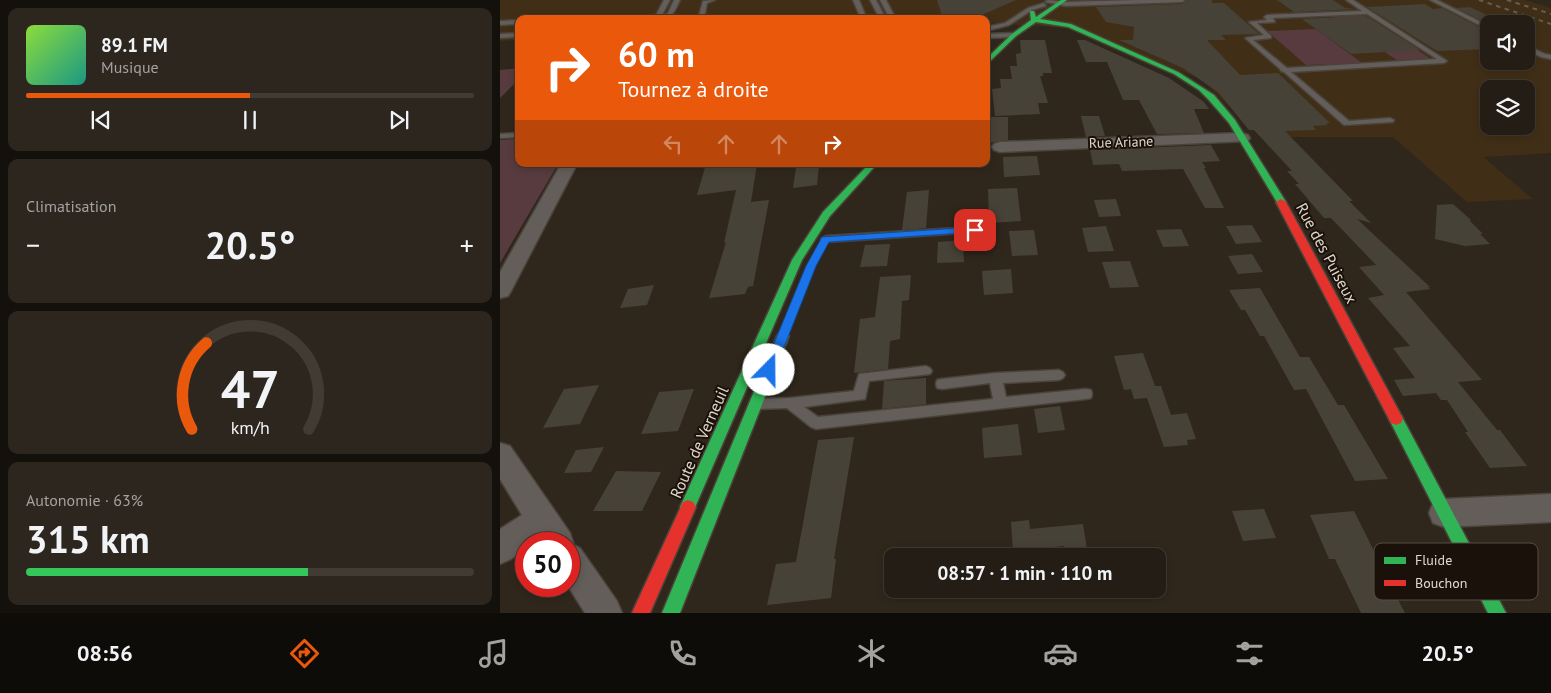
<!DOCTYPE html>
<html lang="fr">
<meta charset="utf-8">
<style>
:root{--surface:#241d15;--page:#2c261e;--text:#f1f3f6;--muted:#a3a2a0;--line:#413b34;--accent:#ea580c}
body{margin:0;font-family:"PT Sans",sans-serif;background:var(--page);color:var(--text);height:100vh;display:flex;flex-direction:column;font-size:19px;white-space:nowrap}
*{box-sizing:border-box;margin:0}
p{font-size:16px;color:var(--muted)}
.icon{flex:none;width:28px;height:28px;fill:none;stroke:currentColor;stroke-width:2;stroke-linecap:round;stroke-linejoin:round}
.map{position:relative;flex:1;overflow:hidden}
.drawer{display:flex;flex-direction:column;gap:8px;padding:8px;background:#14100c;width:500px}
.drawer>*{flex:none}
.top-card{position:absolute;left:15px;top:15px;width:475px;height:152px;border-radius:10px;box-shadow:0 2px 8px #0003,0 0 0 1px var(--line);background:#ea580c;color:#fff;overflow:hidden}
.controls{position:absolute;left:980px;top:15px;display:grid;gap:10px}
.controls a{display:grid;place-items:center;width:55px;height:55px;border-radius:10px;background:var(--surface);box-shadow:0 2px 8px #0003,0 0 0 1px var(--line);font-size:25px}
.speed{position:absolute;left:15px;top:532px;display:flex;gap:10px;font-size:25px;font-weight:700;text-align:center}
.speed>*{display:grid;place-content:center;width:65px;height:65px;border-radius:50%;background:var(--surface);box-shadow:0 2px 8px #0003,0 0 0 1px var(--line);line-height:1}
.speed .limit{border:8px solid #d22;background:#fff;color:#111}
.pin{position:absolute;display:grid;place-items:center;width:42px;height:42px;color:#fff;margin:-21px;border-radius:10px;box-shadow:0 2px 8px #0006}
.me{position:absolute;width:55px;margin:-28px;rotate:22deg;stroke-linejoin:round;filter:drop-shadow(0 0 4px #0008)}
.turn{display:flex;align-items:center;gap:18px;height:105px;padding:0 20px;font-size:22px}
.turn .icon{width:65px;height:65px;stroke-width:2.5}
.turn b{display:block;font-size:35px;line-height:42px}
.lanes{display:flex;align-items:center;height:48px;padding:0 20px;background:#0003;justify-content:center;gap:25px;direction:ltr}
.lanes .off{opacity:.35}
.big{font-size:38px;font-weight:600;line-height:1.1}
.drawer .tile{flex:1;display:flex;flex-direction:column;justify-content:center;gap:8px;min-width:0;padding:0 18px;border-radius:10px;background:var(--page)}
.drawer .dial{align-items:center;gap:0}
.dial svg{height:130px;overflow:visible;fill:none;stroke:var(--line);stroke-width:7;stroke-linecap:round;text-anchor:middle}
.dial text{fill:var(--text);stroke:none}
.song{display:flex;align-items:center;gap:15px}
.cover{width:60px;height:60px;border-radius:8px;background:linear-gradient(135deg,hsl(90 70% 55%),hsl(170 70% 35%))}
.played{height:5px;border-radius:2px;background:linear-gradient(90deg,var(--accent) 50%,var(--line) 50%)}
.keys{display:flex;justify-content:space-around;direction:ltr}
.heat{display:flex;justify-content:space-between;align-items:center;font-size:28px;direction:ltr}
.charge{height:8px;border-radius:4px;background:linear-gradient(90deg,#34c759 63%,var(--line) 0)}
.trip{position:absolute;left:384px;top:548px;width:282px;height:50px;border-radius:10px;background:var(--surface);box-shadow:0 2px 8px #0003,0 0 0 1px var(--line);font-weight:600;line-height:50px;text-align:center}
.dock{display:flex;height:80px;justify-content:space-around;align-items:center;background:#0e0c08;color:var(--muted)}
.dock .icon{width:35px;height:35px}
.dock .current{color:var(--accent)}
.dock b{font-size:22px;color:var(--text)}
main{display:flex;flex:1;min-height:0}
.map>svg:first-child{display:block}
</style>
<main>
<section class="drawer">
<div class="tile">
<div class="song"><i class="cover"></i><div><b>89.1 FM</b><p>Musique</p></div></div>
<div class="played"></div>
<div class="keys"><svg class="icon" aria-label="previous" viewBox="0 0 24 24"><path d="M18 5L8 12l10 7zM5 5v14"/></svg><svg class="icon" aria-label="pause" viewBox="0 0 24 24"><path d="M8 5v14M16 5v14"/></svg><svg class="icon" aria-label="next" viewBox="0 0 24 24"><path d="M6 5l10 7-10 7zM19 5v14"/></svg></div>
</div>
<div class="tile"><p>Climatisation</p>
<div class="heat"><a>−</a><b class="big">20.5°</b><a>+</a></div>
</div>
<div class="tile dial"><svg viewBox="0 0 100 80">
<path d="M14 69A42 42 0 1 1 86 69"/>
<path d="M14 69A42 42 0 0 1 23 16" stroke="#ea580c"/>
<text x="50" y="56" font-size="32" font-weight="700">47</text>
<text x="50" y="72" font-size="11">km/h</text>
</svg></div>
<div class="tile"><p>Autonomie · 63%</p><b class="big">315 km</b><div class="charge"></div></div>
</section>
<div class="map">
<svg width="1051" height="613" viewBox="0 0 1051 613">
<rect width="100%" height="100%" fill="#30271c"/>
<path fill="#412e16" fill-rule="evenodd" d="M0,0H1025L1051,8V153L983,157L1033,199L967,202L893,137H761L701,79L575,28L486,23V19H19V40L0,41ZM989,24H1026V61H989ZM989,89H1026V126H989Z"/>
<path fill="#573b3f" d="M855,14L868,17L931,59L898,61L831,15Z
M816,29L862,63L806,65L767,31Z
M19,68V79L0,98V70Z
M19,139V164H58L0,263V140Z"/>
<path fill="#474237" d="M437,0H516L473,19H443Z
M687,0H712V3H724L759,34L721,35L726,40H707L740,75L778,73L830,123H826L828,125L813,126L816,130L785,131L853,201H849L871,223L857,219L930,287H928L930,289L906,292L982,380L958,382L997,430H1000L1027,466L990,468L965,432H968L947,400H941L936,393L903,396L894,380L915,378L893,348L910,346L868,298L884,295L859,267L876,265L831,218H824L795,184H799L787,171H792L754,130H749L718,92L683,68L619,40H633L634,27L606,22L596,7L682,4Z
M777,0H833L845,8L856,9L794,12Z
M925,4L933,9L942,8L989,32V49L937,51L867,7Z
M970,7L989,16V24L956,8Z
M866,16L920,50L851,54L802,19Z
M520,40H545L552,73H543V76H540L548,103H538L540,114L495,116L492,89L501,88L500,79H512L510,66H517L516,54L521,53Z
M577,40H585L669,78L704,102L709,109H694L704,133L657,134L639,100H623L607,62H586Z
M581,116H599L605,136L586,137Z
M488,117H508V140L488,143Z
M711,145L720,161L702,162L706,168H704L724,208H705L683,169L622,171L619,164L593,165L590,150Z
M537,156L540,175L504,177L503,157Z
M206,164H257L251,202L269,200L253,286L248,287L245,294L209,298L226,242L224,243L236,190L197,195Z
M319,165L317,185L293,188L296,168Z
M517,188L521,221L489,223L488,189Z
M429,190L426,228L402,230L407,192Z
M616,199L621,216L599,217L594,200Z
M953,204L971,220L970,221L983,234H980L990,244L965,246L935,239L937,205Z
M752,225L762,242L736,244L726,226Z
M606,226L614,251L588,252L582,228Z
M681,229L689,246L663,247L656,230Z
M534,230L538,255L512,256L509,231Z
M463,240L464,262L437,263L438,242Z
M390,244L387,266L360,267L365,245Z
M752,254L763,272L738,274L728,256Z
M630,261L639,287L610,288L602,262Z
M511,269L513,293L484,295L482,271Z
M411,275L409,300L402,301L400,339L390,341L388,369L354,373L360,319L375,317L380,277Z
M154,285L147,305L120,308L128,289Z
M760,288L800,357H809L838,405H844L888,479L855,481L806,389L794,390L764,336H760L745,310H741L729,290Z
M643,353L655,386H661L671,415L687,413L696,439L687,440L688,445L664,447L647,398L634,399L631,389L624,390L614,356Z
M426,378V404L382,409L384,381Z
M99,385L80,424L43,428L64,389Z
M194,389L178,431L141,434L159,392Z
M560,406L565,430L538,433L534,409Z
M518,424L522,455L484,458L482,428Z
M354,437L334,559H336L331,598L267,605L276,564L296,562L318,440Z
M104,447L91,472L64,473L76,450Z
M116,471L161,472L142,511H93Z
M764,509L776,538L743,541L732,511Z
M854,511L876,555L875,556L905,613H861L835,559H829L810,515Z
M529,520L530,529L583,524L588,556H565L564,546L513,551L511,522Z
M574,589H594L595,594L575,596Z"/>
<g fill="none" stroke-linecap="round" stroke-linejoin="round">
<g stroke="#4a433a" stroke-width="3">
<path id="lane" d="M164,0H170L162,15L164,16L168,13L174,0H180C175,10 173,19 160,19L156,15Z
M215,0L207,3L204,19H198L203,1Z
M353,0H359L367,19H361Z
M370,0H376L386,19H380Z
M380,0H386L396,19H390Z
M637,0H685L682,2L566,6L545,2L548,0L566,2Z
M846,0H853L947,61L944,63L791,72L849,121L890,118L894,120L893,122L844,125L784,72L781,71L780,69L745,38L764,35L749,22L767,20L764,17L767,15L862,11ZM867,14L937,59L787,68L753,40L771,38V36L757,23L775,22L773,18Z
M930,0H937L989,26V30Z
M544,3L546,6L532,10L509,25L486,31V27L505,23L528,8Z
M19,20V24L0,25V21Z
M19,33V37L0,38V34Z
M486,34L514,33L517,35L514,37L486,38Z
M1026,45L1045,54L1051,55V59L1041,57L1026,50Z
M19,133V137L0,138V134Z
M475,227L478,228L480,230L478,232L326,242L321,239L326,236Z
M426,366L430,368L432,371L430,374L369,381L365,399L304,407L318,417L493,399L490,383L442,389L437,388L436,384L437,380L442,379L496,373L559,370L563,372L565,375L563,378L559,380L503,383L506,397L586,389L591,390L592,394L591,398L586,399L316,429L311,427L287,408L256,409L251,408L249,404L251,400L256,399L290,398L354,391L359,374Z"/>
</g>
<g stroke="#4a433a" stroke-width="3">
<path id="street" d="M742,133L748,135L750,138L748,141L500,152L494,150L492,147L494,144L500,142Z
M61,164H77L11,291L8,296L0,298V272Z
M0,443L10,446L70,533L74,545L80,548L117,601L122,613H85L68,586L69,544H41L38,540L33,544H26V548L11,559L0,564V529L22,515L0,479Z
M1051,494V522L944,527L933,523L929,513L933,503L944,499Z"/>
</g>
<g stroke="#4a433a" stroke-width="3">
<path id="fast" d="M561,0H567L540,19L571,24L678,72L703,88L714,95L735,120L786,202L784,204H778L729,123L708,99L699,90L674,74L568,27L536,22L516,36L486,65V59L512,34L531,20L530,11H534L536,17Z
M369,164H377L330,216L302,260L193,512L188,514L183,512L180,507L292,260L323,212Z
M283,332L287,333L289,336L180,613H162L277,336L279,333Z
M896,413L901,415L1006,613H988L889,419L891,415Z"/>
</g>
<g stroke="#4a433a" stroke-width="3">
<path id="jam" d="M781,199L786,202L901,415L903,419L901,423L896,425L891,423L776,202Z
M188,500L193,502L196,507L150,613H132L183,502Z"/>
</g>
<use href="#lane" fill="#645e5b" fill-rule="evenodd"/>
<use href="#street" fill="#645e5b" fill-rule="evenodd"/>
<use href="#fast" fill="#30b455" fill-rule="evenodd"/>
<use href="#jam" fill="#e5322d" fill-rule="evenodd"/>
<path stroke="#645e58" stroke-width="2" stroke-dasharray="4.5 4.5" stroke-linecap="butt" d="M979,0L1051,24
M1007,0L1051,14"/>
</g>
<path fill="#1a73e8" stroke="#114b97" d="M475,227L478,228V232L329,242L316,266L275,370L273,373H264L263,370L306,266L322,237Z"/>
<g text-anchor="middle" stroke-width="4" stroke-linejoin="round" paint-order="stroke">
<g font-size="14" fill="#e0d6ca" stroke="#1a120a">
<text transform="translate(621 142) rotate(-2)" y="5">Rue Ariane</text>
</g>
<g font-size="16" fill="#e0d6ca" stroke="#1a120a">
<text transform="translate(827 253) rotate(62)" y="6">Rue des Puiseux</text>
<text transform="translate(199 442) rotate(-66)" y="6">Route de Verneuil</text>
</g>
</g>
<rect x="874" y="543" width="164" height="57" rx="8" fill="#1a120a" stroke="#554d44" stroke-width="1"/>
<rect x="884" y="557" width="22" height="7" fill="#30b455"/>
<rect x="884" y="580" width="22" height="6" fill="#e5322d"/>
<g font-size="14" fill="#e0d6ca">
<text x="915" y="565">Fluide</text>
<text x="915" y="588">Bouchon</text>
</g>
</svg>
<div class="controls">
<a><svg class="icon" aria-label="sound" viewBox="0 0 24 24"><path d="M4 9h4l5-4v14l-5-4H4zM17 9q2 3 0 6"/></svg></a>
<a><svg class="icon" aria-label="layers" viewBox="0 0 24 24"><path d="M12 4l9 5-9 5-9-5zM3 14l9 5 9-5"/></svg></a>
</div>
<div class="speed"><div class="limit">50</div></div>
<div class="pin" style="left:475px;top:230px;background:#d93025"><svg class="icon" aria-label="arrive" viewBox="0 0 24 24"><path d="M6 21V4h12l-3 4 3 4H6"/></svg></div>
<svg class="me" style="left:269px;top:370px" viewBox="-20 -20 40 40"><circle r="19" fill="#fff"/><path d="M0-13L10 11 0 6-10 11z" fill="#1a73e8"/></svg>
<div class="trip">08:57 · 1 min · 110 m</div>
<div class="top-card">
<div class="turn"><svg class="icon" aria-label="right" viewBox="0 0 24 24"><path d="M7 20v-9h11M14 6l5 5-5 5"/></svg><div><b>60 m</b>Tournez à droite</div></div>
<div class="lanes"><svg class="icon off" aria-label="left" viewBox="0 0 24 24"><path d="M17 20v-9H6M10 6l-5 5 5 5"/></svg><svg class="icon off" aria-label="ahead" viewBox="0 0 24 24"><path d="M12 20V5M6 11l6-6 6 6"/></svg><svg class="icon off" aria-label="ahead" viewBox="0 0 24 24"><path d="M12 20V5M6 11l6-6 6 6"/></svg><svg class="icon" aria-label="right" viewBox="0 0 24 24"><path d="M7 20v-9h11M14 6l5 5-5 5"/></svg></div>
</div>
</div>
</main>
<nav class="dock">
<b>08:56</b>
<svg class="icon current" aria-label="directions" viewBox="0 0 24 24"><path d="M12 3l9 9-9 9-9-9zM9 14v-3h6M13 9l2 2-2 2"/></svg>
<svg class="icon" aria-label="music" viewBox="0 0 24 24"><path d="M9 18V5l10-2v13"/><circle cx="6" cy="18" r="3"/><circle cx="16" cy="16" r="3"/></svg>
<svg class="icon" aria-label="phone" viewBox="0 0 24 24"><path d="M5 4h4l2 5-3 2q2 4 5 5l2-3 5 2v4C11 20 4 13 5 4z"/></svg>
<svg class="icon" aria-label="climate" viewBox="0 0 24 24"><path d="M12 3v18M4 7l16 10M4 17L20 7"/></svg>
<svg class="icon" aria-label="car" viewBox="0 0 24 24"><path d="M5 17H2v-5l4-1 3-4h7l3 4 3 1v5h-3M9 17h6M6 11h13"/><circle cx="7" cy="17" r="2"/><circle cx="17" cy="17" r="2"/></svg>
<svg class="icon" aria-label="filters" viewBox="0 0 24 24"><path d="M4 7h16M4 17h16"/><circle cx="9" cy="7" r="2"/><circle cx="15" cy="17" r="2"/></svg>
<b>20.5°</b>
</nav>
